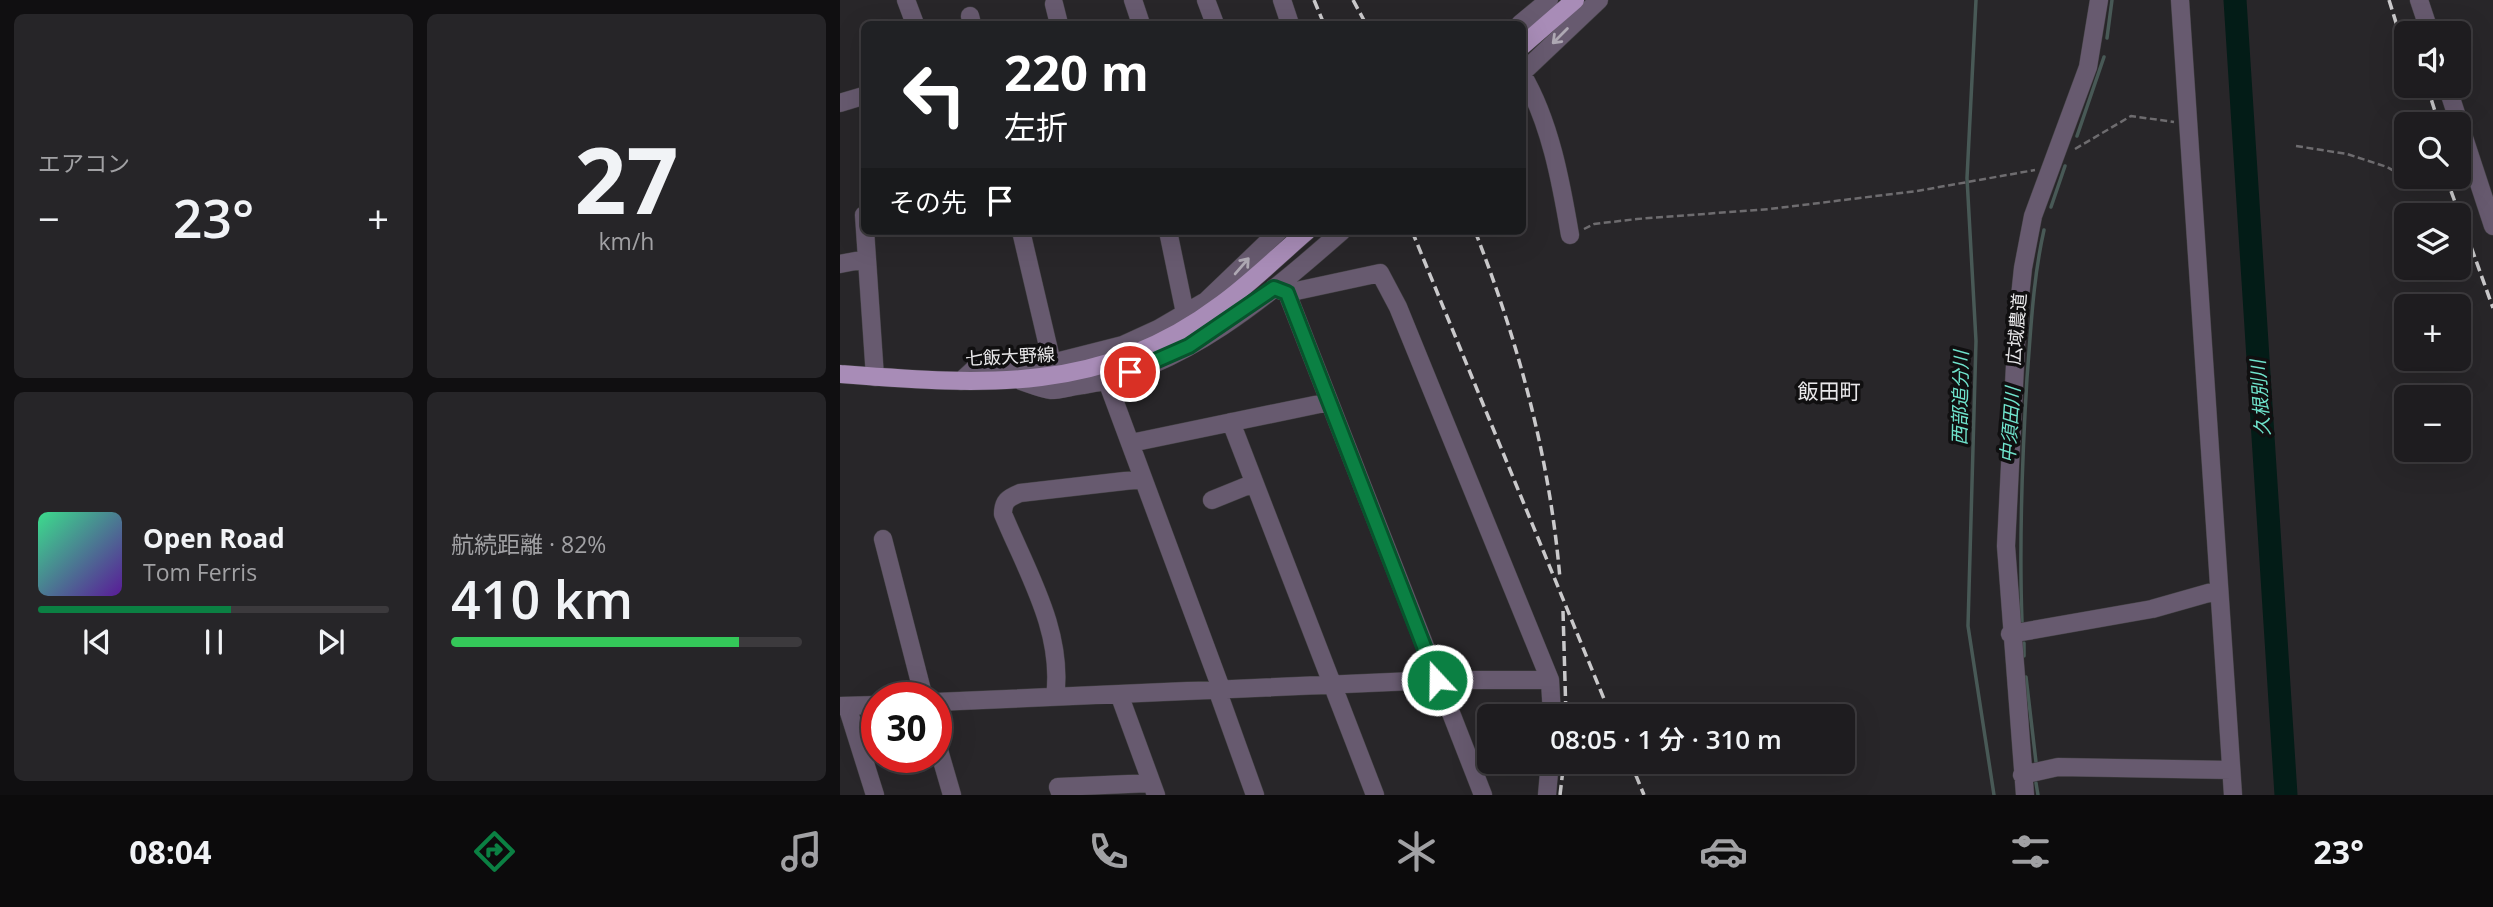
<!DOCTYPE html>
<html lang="ja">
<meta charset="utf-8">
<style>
:root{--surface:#1e1c1f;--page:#262528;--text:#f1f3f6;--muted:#a1a1a4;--line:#3c3a3d;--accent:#0b8043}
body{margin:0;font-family:"Open Sans","Noto Sans JP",sans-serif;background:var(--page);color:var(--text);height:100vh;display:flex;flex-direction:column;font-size:26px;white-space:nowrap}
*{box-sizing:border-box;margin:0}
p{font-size:23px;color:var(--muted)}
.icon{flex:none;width:38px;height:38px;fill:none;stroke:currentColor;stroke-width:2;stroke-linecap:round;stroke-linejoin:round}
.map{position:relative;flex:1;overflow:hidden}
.drawer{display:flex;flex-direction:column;gap:14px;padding:14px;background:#100f11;width:840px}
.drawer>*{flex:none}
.banner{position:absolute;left:21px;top:21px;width:665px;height:214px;border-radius:10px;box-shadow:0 7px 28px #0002,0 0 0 2px var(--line);background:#202124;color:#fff;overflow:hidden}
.controls{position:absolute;left:1554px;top:21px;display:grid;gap:14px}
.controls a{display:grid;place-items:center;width:77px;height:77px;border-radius:10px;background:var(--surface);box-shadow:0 7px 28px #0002,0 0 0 2px var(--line);font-size:35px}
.speed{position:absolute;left:21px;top:682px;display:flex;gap:14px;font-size:35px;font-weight:700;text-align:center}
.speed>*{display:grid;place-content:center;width:91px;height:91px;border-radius:50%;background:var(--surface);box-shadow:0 7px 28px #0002,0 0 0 2px var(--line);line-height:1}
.speed .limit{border:10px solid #d22;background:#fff;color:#111}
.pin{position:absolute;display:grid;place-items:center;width:60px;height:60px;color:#fff;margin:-30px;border:4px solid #fff;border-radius:50%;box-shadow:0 2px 7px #0007}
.me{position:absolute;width:77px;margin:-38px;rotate:339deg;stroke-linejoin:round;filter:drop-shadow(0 0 5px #0008)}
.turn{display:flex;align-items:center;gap:24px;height:147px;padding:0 28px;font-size:32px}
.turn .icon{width:91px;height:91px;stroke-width:2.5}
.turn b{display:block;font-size:49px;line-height:60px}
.then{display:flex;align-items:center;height:66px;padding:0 28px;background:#0003;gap:14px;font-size:26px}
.big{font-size:52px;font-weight:600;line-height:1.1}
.drawer .widget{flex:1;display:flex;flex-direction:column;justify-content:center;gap:10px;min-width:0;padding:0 24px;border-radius:10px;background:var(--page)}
.drawer .dial{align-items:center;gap:0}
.dial b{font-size:91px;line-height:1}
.song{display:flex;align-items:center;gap:21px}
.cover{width:84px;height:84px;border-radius:10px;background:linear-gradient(135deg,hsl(150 70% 55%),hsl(270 70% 35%))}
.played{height:7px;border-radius:4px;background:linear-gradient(90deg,var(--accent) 55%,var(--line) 55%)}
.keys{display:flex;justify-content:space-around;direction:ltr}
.heat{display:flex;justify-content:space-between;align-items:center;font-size:38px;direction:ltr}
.charge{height:10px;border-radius:5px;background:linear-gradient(90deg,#34c759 82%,var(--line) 0)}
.drawer .tiles{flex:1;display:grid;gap:14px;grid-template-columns:repeat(2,1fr)}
.trip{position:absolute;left:637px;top:704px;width:378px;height:70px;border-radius:10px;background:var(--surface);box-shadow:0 7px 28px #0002,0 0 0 2px var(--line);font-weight:600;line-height:70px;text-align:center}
.tab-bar{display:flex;height:112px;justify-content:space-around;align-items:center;background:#0c0b0c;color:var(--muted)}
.tab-bar .icon{width:49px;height:49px}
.tab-bar .selected{color:var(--accent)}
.tab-bar b{font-size:32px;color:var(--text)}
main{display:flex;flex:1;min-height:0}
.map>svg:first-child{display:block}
</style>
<main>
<section class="drawer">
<div class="tiles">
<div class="widget"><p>エアコン</p>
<div class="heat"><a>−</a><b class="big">23°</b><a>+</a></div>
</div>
<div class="widget dial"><b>27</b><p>km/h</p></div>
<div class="widget">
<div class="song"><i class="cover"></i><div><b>Open Road</b><p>Tom Ferris</p></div></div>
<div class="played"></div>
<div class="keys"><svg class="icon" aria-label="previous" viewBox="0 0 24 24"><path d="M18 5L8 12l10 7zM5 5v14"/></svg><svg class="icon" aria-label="pause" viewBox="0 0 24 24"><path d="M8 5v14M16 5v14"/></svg><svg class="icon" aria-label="next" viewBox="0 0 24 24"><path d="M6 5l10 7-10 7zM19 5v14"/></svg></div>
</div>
<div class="widget"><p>航続距離 · 82%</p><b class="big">410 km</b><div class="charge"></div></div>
</div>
</section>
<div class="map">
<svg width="1653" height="795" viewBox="0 0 1653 795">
<rect width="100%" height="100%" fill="#282629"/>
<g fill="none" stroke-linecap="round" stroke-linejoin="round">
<path stroke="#485956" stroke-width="3.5" d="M1136,0L1127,178L1136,341L1128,626L1154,795
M1267,38L1272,0
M1237,136L1264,57
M1211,207L1225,166
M1182,622C1179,540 1182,460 1187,378C1191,328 1193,279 1204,230
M1184,643V656
M1186,677L1196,762
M1196,783L1198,795"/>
<path stroke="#031c17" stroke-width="23" d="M1395,0L1446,795"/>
<g stroke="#434144" stroke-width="19">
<path id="minor" d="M66,0L75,24
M293,0L301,24
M366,0L375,24
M442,0L450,24
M1340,0L1393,795
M1579,0L1590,33
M214,4L219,24
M130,16L132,24
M680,24L709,0
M682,73L759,0
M682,74C710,121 721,182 730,235
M1607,86L1653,226
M0,103L23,96
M24,215L35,377
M181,231L212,363
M328,231L345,313
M0,264L26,259
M434,288L447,293L540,273L558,307L710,680L712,716
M447,293L643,795
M121,381L134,369L212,363L283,345L318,329L366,301L439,231
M181,381C190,384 202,389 211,390C221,390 233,386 243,385C343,369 428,296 502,231
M267,381L382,691
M391,422L535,795
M291,443L489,402
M372,500L414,483
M43,539L84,698
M1170,634L1312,609L1379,590
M378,692L415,795
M279,694L316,795
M215,697C224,632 187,572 163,514C163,501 168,498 180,493L302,479
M96,702L597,680H710
M0,706L37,705
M7,706L35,795
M96,740L112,795
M1182,775L1218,767L1391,770
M221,795L218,787L311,783
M707,795L710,761
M1185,795L1166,546L1177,325L1183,268L1193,216L1248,67L1259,0"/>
</g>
<g stroke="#434144" stroke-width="19">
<path id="major" d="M682,46L735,0
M0,374C143,385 261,395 382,304C412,282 439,255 467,231"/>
</g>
<path stroke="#6e6c6f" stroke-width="2.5" stroke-dasharray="7 3.5" stroke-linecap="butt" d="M1456,146L1507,154L1547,167L1566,178L1607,177
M1235,149L1291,116L1334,122
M744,229L754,224L797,219L930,209L1077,191L1195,170"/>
<use href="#minor" stroke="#675a6f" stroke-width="18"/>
<use href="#major" stroke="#a88cb7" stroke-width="18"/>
<path stroke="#cac9cb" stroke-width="3.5" stroke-dasharray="10 5" stroke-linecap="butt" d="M474,0L484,24
M513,0L526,24
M1549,0L1566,55
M1587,86L1599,124
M1606,177L1653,308
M572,231L771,716
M635,231C679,344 710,459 720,579
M723,611L726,716
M790,761L804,795
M720,795L724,761"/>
</g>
<defs><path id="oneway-shaft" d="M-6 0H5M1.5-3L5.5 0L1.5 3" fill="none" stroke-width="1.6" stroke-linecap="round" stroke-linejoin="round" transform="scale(1.75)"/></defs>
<g stroke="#aea8b3">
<use href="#oneway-shaft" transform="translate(720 36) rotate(135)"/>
<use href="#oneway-shaft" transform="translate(402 266) rotate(-49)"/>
</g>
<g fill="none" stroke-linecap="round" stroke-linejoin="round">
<g stroke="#07532c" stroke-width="18">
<path id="route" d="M290,372L349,346L434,288L447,293L597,680"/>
</g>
<use href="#route" stroke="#0b8043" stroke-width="12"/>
</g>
<g text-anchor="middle" stroke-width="7" stroke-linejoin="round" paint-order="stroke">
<g font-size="18" fill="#e9e8ea" stroke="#100f10">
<text transform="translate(1177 329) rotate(-85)" y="6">広域農道</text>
<text transform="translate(170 357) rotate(-3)" y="6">七飯大野線</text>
</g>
<g font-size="19" font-style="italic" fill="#6fe3cc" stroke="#100f10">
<text transform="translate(1120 398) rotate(-89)" y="7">西部追分川</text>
<text transform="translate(1420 398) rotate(-94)" y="7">久根別川</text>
<text transform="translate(1170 425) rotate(-86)" y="7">中須田川</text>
</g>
<g font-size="21" fill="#e9e8ea" stroke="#100f10">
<text x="989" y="399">飯田町</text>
</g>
</g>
</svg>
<div class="controls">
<a><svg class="icon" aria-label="sound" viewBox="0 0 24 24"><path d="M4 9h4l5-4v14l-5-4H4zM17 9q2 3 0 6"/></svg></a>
<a><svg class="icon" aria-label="search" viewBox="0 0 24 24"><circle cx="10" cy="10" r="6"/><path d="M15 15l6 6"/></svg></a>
<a><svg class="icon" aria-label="layers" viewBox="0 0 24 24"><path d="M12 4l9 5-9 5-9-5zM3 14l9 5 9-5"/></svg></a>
<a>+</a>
<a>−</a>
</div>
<div class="speed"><div class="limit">30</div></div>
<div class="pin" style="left:290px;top:372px;background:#d93025"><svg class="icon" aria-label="arrive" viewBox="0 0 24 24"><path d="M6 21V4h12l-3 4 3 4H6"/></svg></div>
<svg class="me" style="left:597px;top:680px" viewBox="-20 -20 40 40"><circle r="17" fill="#0b8043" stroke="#fff" stroke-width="3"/><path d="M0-11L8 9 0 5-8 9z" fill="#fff"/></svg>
<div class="trip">08:05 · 1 分 · 310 m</div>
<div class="banner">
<div class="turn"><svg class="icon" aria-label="left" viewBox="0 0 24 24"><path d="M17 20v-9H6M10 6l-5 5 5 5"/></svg><div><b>220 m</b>左折</div></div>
<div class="then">その先<svg class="icon" aria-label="arrive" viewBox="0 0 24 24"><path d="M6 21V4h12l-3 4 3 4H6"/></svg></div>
</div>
</div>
</main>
<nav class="tab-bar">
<b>08:04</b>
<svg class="icon selected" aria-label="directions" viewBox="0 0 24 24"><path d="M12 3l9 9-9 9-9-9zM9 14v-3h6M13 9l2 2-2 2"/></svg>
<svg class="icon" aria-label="music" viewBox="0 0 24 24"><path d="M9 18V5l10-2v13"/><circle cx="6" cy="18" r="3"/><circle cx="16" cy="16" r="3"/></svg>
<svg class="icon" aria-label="phone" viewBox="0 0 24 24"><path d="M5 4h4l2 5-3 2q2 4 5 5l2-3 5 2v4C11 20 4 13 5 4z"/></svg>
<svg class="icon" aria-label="climate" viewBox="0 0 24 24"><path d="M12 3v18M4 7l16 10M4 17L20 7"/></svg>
<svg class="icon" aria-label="car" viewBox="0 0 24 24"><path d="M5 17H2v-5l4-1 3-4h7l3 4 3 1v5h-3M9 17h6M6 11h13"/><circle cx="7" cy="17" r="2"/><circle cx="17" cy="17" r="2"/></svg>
<svg class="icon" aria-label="filters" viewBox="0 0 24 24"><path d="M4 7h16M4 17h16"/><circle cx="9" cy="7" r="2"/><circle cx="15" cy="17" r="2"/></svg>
<b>23°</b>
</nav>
